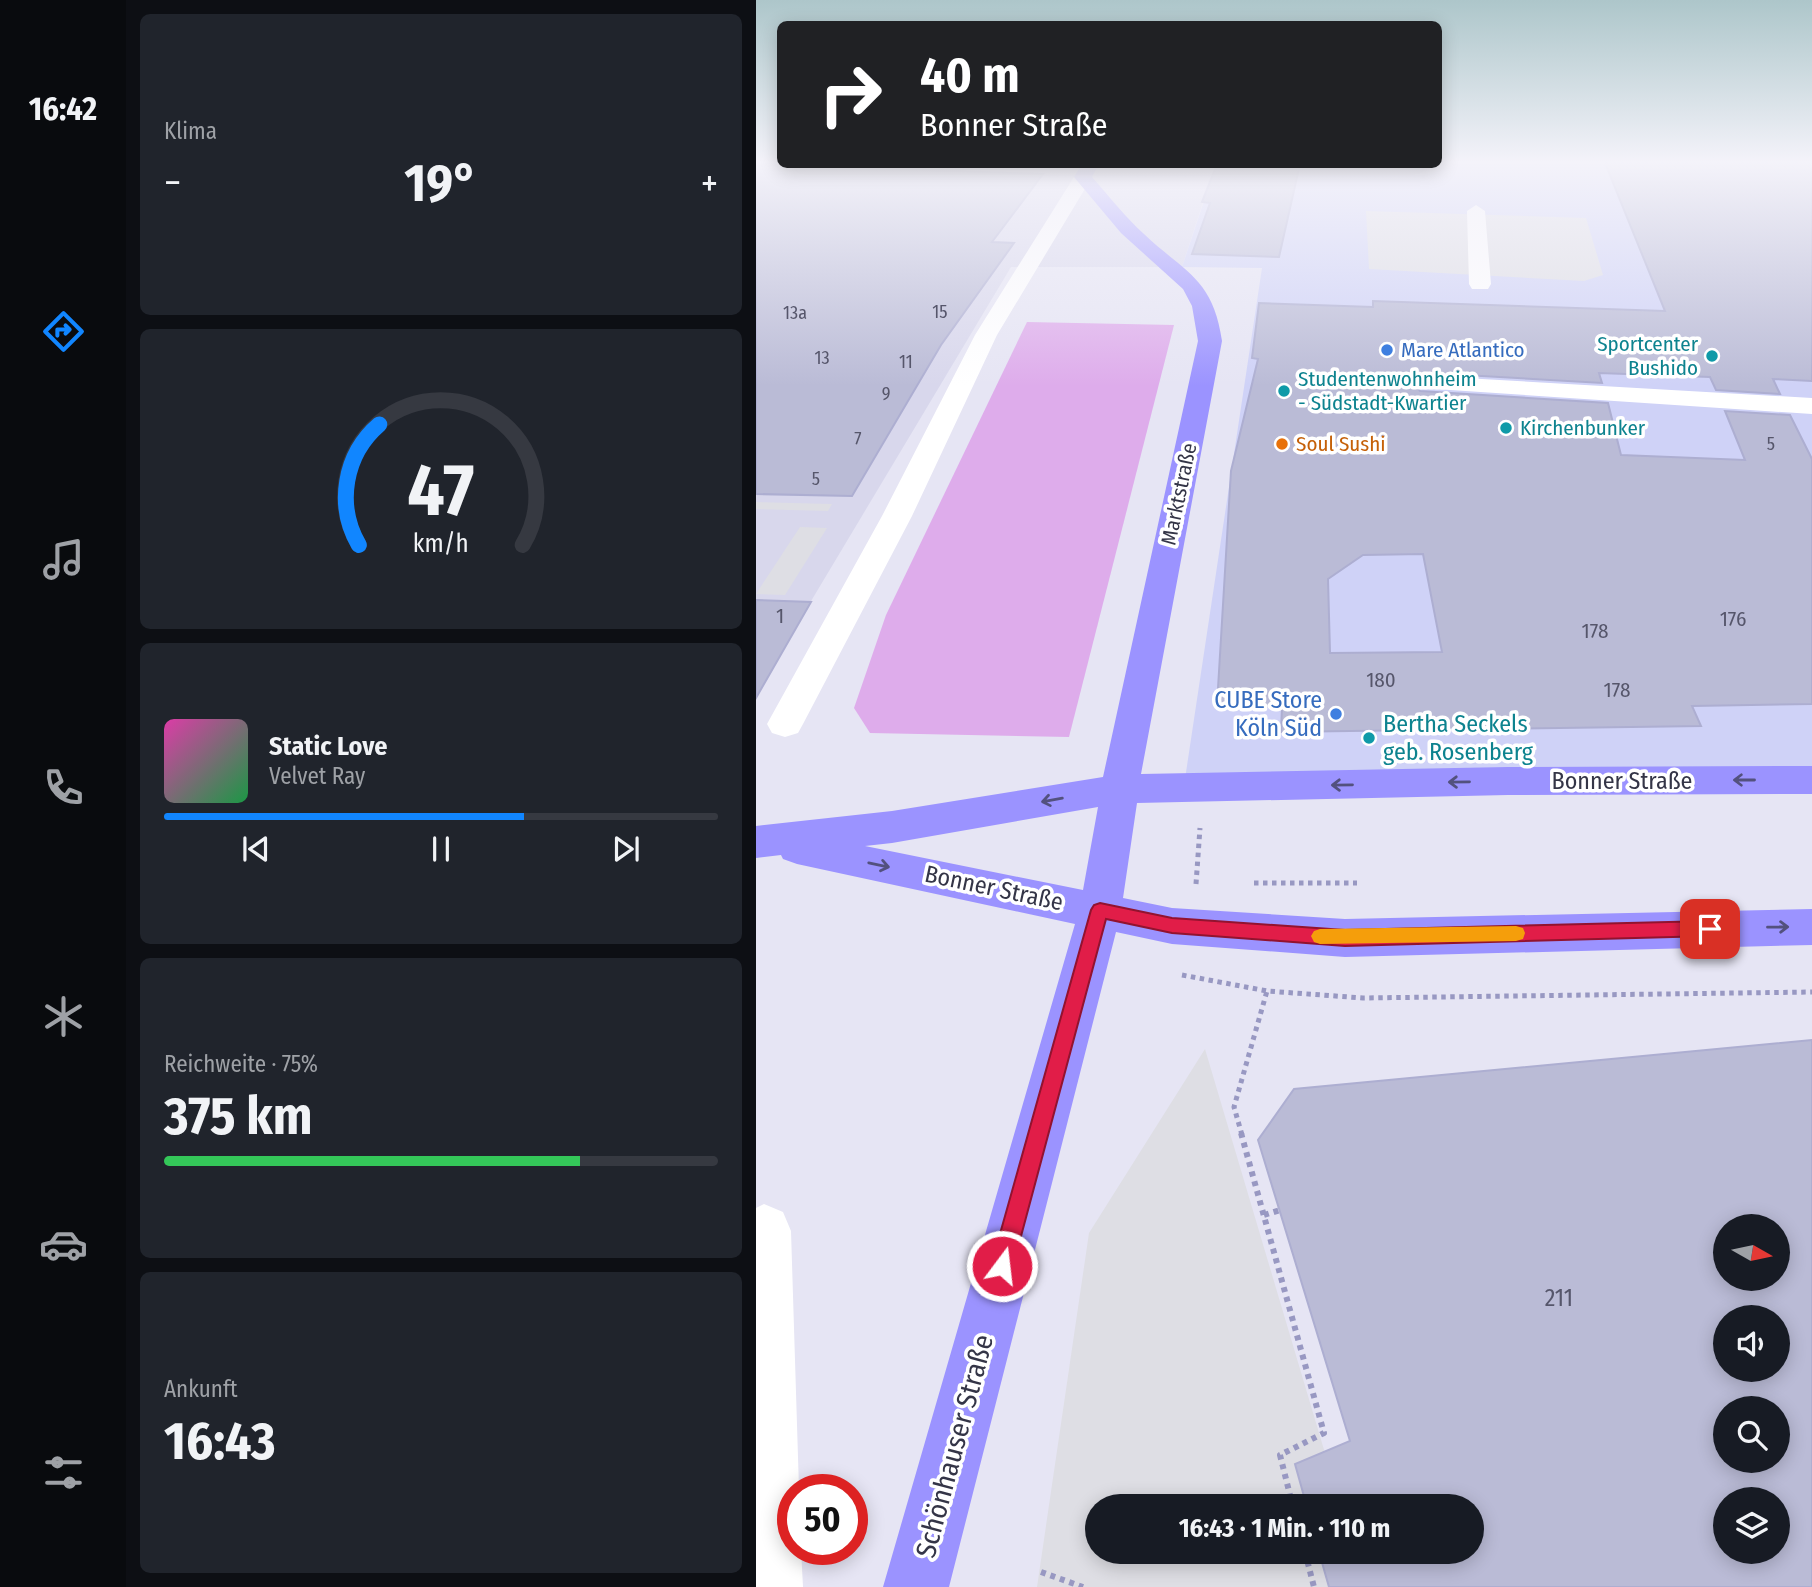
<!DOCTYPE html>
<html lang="de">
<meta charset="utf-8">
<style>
:root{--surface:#171b24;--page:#20242c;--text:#f1f3f6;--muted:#9ea1a6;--line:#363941;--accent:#1186ff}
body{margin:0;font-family:"Fira Sans Condensed",sans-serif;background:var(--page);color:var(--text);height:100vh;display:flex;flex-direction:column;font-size:26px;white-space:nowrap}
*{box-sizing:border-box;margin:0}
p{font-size:23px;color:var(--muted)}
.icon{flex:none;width:38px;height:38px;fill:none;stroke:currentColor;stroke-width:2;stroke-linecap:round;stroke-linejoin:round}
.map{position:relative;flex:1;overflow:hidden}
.side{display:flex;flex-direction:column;gap:14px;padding:14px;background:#0d0f14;width:630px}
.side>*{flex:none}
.hud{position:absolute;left:21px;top:21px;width:665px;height:147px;border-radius:10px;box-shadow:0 4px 18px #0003;background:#202124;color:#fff;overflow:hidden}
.needle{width:46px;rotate:99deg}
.tools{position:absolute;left:957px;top:1214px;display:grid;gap:14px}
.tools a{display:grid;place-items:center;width:77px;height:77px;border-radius:50%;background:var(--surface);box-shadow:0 4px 18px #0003;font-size:35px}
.speed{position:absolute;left:21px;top:1474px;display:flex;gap:14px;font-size:35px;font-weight:700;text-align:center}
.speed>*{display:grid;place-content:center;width:91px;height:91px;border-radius:50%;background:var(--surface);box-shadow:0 4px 18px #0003;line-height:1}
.speed .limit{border:10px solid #d22;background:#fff;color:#111}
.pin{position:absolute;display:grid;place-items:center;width:60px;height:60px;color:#fff;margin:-30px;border-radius:14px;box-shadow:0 4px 10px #0006}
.me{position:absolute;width:77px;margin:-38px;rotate:15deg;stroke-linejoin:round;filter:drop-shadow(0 0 5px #0008)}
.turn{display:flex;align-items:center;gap:24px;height:147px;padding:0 28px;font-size:32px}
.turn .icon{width:91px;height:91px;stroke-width:2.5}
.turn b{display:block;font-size:49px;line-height:60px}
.big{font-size:52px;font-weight:700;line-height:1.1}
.side .card{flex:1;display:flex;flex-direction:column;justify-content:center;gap:10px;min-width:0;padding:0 24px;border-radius:10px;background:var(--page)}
.side .dial{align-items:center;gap:0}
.dial svg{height:182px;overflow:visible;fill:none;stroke:var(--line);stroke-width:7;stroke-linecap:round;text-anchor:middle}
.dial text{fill:var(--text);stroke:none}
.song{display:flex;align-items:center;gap:21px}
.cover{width:84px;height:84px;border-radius:10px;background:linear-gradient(135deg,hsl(320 70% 55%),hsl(140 70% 35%))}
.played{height:7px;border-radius:4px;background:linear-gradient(90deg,var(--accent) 65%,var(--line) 65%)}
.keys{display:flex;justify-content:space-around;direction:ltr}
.heat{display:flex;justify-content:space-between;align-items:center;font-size:38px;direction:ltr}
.charge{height:10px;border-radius:5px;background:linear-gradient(90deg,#34c759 75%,var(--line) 0)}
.trip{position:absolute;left:329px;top:1494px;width:399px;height:70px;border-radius:35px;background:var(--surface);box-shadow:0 4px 18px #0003;font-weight:700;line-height:70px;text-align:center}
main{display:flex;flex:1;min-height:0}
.tabs{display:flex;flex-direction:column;width:126px;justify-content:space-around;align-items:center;background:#090b0e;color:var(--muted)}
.tabs .icon{width:49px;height:49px}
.tabs .on{color:var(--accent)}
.tabs b{font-size:32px;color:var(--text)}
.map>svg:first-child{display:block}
</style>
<main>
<nav class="tabs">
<b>16:42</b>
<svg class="icon on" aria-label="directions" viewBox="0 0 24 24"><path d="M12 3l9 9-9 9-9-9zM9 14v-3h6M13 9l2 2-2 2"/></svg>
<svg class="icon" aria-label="music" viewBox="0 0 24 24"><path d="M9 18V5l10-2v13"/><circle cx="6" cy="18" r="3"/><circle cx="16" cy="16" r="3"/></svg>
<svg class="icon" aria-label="phone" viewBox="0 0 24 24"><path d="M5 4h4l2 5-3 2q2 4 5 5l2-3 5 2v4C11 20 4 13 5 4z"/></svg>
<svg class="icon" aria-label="climate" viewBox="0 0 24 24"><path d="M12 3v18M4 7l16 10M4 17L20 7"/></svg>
<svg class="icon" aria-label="car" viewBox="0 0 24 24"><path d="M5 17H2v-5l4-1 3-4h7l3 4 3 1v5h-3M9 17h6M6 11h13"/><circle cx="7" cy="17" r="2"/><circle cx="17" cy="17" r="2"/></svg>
<svg class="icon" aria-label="filters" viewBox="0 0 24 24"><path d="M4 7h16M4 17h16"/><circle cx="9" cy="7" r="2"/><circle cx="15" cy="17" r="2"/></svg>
</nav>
<section class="side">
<div class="card"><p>Klima</p>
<div class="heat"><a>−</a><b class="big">19°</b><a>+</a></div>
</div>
<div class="card dial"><svg viewBox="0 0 100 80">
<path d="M14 69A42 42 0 1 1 86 69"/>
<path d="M14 69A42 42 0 0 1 23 16" stroke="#1186ff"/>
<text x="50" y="56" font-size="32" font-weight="700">47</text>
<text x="50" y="72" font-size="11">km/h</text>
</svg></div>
<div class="card">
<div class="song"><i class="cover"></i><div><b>Static Love</b><p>Velvet Ray</p></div></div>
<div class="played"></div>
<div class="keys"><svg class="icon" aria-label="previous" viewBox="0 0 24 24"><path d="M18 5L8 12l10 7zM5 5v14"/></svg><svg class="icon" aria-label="pause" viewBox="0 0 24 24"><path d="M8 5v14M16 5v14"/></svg><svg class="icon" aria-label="next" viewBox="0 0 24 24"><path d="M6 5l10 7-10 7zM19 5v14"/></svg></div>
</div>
<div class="card"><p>Reichweite · 75%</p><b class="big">375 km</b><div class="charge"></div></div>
<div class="card"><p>Ankunft</p><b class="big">16:43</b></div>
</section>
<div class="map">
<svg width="1056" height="1587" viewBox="0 0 1056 1587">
<rect width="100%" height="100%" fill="#e6e5f4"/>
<path fill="#d8d7ec" d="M0,163L459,165L426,267H255L0,693Z"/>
<path fill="#cfd2f7" d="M1056,163V767L429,779L506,268L426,267L460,165Z"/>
<path fill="#deaceb" d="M271,322L418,325L313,737L114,733L98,708L130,615Z"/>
<path fill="#dedee4" d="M610,211L830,218L847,275L828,281L613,269Z
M0,502L76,504L72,511L0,509Z
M44,527L71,528L29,595L0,594Z
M449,1049L585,1507H341V1552H598L609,1587H281L333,1233Z"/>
<path fill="#babbd6" stroke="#adaed1" stroke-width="2" fill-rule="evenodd" d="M849,163H1056V381L1017,379L1024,394L960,390L954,377L843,373L846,383L673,373L662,377L659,384L664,391L852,403L865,455L989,460L969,411L1034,415L1056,459V704L936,706L945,726L525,732L526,707L461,705L475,471L502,359L496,358L503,303L617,307V301L909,311ZM667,554L686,652L574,653L572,579L607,555Z
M0,164H172L168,170L287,174L236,242L258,243L185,345L96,496L0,494Z
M461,164H544L523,257L436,254L454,203L446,202Z
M0,600L55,602L0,698Z
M1056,1040V1587H573L563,1552H716V1507H551L539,1464L594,1441L502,1140L538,1089ZM970,1227H1022V1279H970ZM970,1318H1022V1370H970ZM970,1409H1022V1461H970ZM970,1500H1022V1552H970Z"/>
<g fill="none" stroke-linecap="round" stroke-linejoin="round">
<path stroke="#9898c2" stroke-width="5" stroke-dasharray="4.5 4.5" stroke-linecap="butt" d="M498,883H601
M440,884L444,828
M426,975L511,991L607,998L1056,992
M486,1135L478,1107L511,991"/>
<path stroke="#9898c2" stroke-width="6" stroke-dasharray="5 5" stroke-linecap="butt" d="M485,1133L568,1433L524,1455L537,1507
M508,1215L524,1210
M549,1552L558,1587
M285,1572L327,1587"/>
<path fill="#fff" fill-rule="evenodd" d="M327,172L336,177L241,335L156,516L47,724L42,733L29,737L16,733L11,724L126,516L219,335L318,177Z
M720,205L729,211L735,284L732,289H716L713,284L711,211Z
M673,376L1056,398V414L664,388L661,383L664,378Z
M8,1204L27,1212L35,1231L43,1489H37V1549H45L47,1587H0V1208Z"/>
<path fill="#9b93ff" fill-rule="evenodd" d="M326,164H343L336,177C353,196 369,217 388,234C429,273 457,278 466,341L385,774L752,767L1056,766V794L752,795L381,803L367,898L416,908L589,919L1056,909V945L589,957L416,944L360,932L193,1587H127L319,924L41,864L27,859L25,855L0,858V826L136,811L347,777L442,341L436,306L427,289L365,233L318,177ZM342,807L327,890L109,846L136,843Z"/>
</g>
<defs><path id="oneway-shaft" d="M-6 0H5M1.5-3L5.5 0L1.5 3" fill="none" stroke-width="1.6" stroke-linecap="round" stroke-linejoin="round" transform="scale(1.75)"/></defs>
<g stroke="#53517e">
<use href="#oneway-shaft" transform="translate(988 780) rotate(180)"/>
<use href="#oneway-shaft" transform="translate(703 782) rotate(179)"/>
<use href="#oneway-shaft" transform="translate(586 785) rotate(179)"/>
<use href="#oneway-shaft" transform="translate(296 800) rotate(170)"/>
<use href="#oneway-shaft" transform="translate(123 865) rotate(12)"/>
<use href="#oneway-shaft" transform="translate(1022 927) rotate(-1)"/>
</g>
<linearGradient id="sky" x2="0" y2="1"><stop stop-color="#adc6ca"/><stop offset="0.42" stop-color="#f4f3fa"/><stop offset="1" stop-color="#f4f3fa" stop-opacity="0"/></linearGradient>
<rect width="1056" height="386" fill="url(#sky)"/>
<path fill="#e11d48" stroke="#92132f" stroke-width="2" d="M344,903L416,918L589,930L954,921L960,923L963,929L960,934L954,936L589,946L416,933L350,919L257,1266L254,1274L246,1278L238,1274L235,1266L335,910L338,905Z"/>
<path fill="#f59e0b" d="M760,926L767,928L769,933L767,939L760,941L564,944L558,942L555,936L558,931L564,929Z"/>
<g fill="#3f7fe0" stroke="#fff" stroke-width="2.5">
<circle cx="631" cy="350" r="7"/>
<circle cx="580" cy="714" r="7"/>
</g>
<g fill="#0f9aa8" stroke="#fff" stroke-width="2.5">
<circle cx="956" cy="356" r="7"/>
<circle cx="528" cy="391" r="7"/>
<circle cx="750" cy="428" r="7"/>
<circle cx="613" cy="738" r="7"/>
</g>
<circle fill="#e8710a" stroke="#fff" stroke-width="2.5" cx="526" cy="444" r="7"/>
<g text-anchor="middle" stroke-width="7" stroke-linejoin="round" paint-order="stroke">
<g font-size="18" fill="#56566b">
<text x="184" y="318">15</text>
<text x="39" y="319">13a</text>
<text x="66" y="364">13</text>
<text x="150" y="368">11</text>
<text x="130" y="400">9</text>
<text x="102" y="445">7</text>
<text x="1015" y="450">5</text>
<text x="60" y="485">5</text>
</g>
<g font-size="21" fill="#0d838f" stroke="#fff" text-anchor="start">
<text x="942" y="351" text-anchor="end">Sportcenter<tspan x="942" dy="24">Bushido</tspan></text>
<text x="542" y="386">Studentenwohnheim<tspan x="542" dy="24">- Südstadt-Kwartier</tspan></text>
<text x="764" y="435">Kirchenbunker</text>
</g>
<g font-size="21" fill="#366cbe" stroke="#fff" text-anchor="start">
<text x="645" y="357">Mare Atlantico</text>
</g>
<g font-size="21" fill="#c56008" stroke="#fff" text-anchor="start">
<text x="540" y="451">Soul Sushi</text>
</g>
<g font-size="21" fill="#343547" stroke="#fff">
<text transform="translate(423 494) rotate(-78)" y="7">Marktstraße</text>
</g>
<g font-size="21" fill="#56566b">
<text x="24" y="623">1</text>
<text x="977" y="626">176</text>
<text x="839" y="638">178</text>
<text x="625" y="687">180</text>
<text x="861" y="697">178</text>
</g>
<g font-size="24" fill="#366cbe" stroke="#fff" text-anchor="end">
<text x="566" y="708">CUBE Store<tspan x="566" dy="28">Köln Süd</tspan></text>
</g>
<g font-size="24" fill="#0d838f" stroke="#fff" text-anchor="start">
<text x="627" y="732">Bertha Seckels<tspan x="627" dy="28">geb. Rosenberg</tspan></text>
</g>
<g font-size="24" fill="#343547" stroke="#fff">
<text x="866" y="789">Bonner Straße</text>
<text transform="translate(238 888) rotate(12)" y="8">Bonner Straße</text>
</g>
<g font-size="24" fill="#56566b">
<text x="803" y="1306">211</text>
</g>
<g font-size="28" fill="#343547" stroke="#fff">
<text transform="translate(198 1446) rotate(-75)" y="10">Schönhauser Straße</text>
</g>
</g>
</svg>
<div class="tools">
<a><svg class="needle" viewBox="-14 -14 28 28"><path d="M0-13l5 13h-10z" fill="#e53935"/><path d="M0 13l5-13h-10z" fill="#9ea1a6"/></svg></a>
<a><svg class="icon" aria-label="sound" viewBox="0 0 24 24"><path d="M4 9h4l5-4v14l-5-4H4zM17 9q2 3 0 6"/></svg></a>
<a><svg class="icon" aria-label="search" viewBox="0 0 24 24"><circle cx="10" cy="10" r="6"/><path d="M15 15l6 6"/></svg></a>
<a><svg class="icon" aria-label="layers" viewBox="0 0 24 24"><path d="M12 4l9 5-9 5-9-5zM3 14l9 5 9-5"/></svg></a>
</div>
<div class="speed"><div class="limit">50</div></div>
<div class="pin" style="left:954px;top:929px;background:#d93025"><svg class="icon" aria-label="arrive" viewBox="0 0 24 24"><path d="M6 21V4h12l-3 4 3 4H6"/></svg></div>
<svg class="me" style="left:246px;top:1266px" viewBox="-20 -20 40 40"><circle r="17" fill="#e11d48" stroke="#fff" stroke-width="3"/><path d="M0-11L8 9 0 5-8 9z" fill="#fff"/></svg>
<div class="trip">16:43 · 1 Min. · 110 m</div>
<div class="hud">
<div class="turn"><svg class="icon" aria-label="right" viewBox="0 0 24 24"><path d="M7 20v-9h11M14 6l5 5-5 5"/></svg><div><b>40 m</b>Bonner Straße</div></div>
</div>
</div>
</main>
